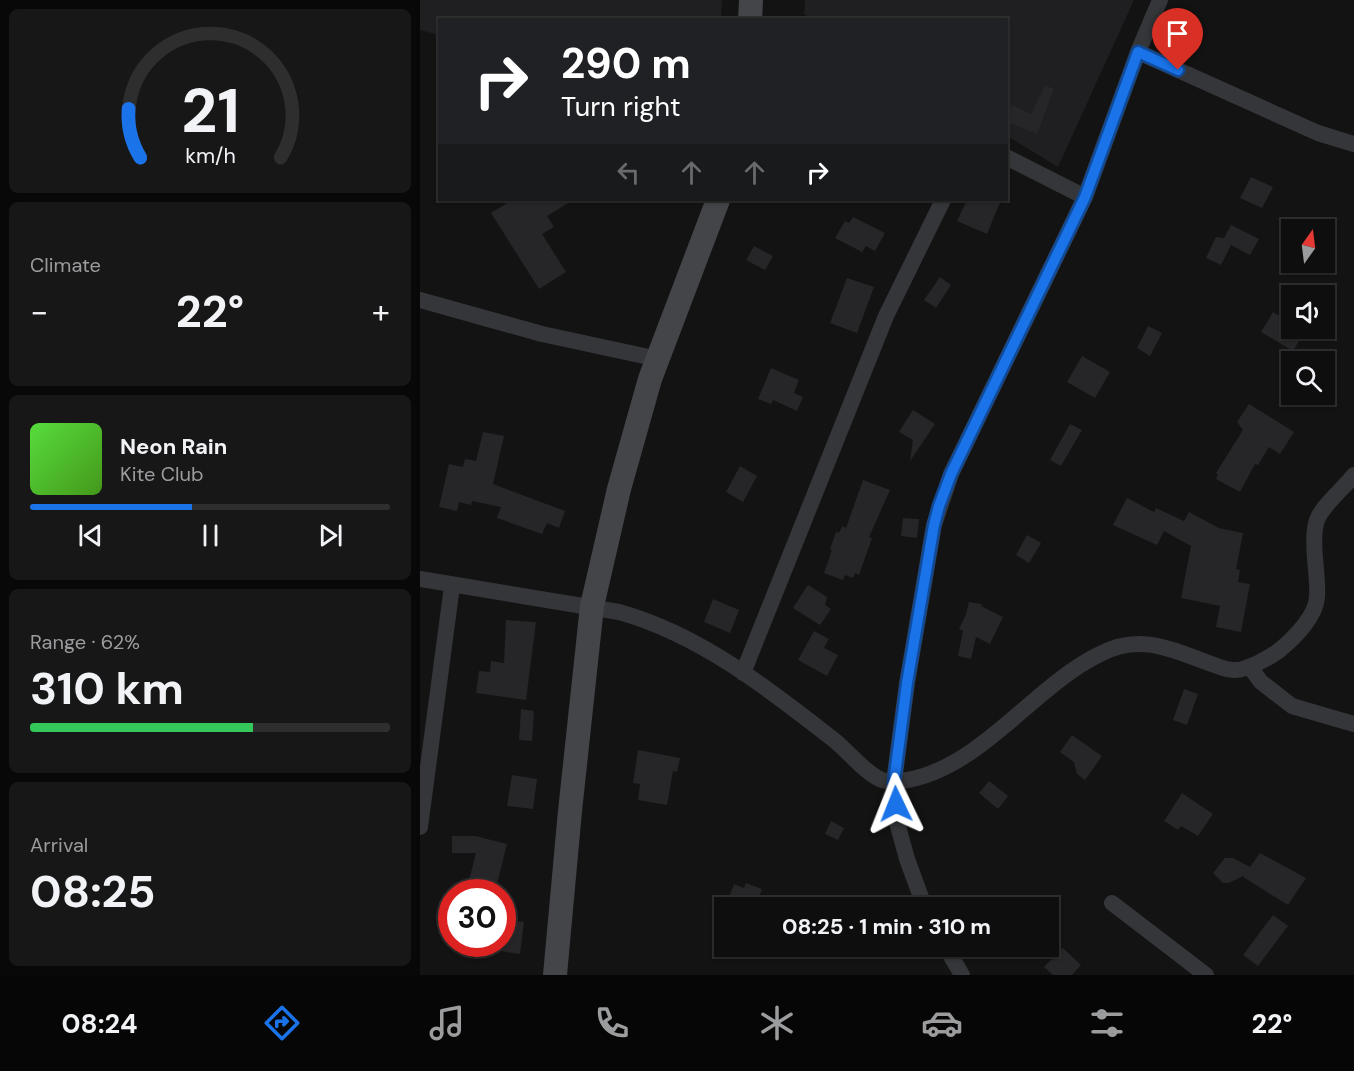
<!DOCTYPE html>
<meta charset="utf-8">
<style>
:root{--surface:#0e0e0f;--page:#171718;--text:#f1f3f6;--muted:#9b9c9e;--line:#2e2e2f;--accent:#1a73e8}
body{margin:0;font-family:"DM Sans",sans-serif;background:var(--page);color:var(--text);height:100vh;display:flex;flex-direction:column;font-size:22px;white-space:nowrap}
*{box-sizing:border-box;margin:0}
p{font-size:20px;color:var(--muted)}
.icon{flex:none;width:33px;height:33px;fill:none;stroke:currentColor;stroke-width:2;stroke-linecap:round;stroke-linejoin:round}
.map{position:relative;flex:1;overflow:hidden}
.sheet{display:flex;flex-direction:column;gap:9px;padding:9px;background:#080808;width:420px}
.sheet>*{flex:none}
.guide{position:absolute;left:18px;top:18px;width:570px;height:183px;border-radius:0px;box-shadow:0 2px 4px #0004,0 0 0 2px var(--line);background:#202124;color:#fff;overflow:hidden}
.needle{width:39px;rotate:14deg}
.fabs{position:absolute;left:861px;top:219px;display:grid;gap:12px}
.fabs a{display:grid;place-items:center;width:54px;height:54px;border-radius:0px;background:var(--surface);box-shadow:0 2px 4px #0004,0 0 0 2px var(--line);font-size:30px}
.speed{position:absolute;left:18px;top:879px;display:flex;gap:12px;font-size:30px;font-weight:700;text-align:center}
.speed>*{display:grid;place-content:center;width:78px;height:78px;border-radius:50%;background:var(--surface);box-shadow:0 2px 4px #0004,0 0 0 2px var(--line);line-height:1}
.speed .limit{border:9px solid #d22;background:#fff;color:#111}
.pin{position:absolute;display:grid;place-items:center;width:51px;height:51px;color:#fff;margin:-62px -26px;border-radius:50% 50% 50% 0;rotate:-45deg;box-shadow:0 0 6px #0007}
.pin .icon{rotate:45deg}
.me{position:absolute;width:66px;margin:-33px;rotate:358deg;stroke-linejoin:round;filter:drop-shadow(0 0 4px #0008)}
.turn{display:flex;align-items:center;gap:21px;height:126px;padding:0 24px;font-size:27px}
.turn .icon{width:78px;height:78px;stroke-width:2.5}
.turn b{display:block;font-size:42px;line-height:51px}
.lanes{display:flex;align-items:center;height:57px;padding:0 24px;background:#0003;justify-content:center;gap:30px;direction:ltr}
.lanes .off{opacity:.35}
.big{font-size:45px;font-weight:700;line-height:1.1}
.sheet .tile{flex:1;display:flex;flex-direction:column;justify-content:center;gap:9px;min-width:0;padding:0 21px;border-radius:9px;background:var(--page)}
.sheet .dial{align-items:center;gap:0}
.dial svg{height:156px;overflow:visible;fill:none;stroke:var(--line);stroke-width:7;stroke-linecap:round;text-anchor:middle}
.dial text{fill:var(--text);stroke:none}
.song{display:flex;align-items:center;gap:18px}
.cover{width:72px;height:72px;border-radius:9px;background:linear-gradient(135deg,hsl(110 70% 55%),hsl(100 70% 35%))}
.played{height:6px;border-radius:3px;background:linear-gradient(90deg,var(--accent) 45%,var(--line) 45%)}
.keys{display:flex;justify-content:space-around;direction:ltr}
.heat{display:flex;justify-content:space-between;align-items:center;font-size:33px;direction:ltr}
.charge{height:9px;border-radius:4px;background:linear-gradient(90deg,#34c759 62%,var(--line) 0)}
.trip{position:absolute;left:294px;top:897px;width:345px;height:60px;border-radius:0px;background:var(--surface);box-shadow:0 2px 4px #0004,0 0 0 2px var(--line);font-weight:700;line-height:60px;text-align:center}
.tab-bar{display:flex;height:96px;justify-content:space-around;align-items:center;background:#060606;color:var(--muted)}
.tab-bar .icon{width:42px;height:42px}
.tab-bar .active{color:var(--accent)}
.tab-bar b{font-size:27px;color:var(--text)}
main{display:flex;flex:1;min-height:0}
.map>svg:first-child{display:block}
</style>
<main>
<section class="sheet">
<div class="tile dial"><svg viewBox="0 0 100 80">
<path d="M14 69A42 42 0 1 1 86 69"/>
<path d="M14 69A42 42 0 0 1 8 44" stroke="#1a73e8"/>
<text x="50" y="56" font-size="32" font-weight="700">21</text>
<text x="50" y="72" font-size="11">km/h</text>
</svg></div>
<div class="tile"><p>Climate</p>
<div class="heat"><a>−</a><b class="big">22°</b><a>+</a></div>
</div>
<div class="tile">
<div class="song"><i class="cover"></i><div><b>Neon Rain</b><p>Kite Club</p></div></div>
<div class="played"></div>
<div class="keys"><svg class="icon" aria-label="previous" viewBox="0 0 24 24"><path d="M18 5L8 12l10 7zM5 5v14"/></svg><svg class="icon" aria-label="pause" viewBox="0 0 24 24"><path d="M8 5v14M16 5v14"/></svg><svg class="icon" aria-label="next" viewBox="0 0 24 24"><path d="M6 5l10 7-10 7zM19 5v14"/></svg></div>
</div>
<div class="tile"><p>Range · 62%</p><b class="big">310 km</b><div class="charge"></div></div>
<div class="tile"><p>Arrival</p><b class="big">08:25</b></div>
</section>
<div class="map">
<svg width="934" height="975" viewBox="0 0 934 975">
<rect width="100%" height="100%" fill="#131314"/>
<path fill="#1f1f21" d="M0,0H302L301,19L20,20L19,35L0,30Z
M385,0H714L638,167L587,136L586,20H393L384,14Z"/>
<path fill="#262628" d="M625,85L634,89L617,134L586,121L592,105L611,114Z
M831,177L853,187L842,208L820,198Z
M92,200H153L127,216L134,227L122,234L146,272L119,289L71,213Z
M547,200H581L567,234L537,221Z
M433,217L465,233L455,251L446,246L442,252L415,238L425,221L429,223Z
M811,225L839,239L830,255L811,245L801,265L786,258L796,237L804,238Z
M334,246L353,256L345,270L326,260Z
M520,277L531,285L516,308L504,300Z
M427,278L454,287L437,333L410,323Z
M853,312L872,323V328H881L885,331L873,351L841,332Z
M728,326L742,333L730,356L717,348Z
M662,356L690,372L675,398L647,382Z
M351,368L379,380L374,393L383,397L377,411L353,400L351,404L338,399Z
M829,404L874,432L860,454L849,447L838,465L835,464L820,492L796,479L798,474L796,473L823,430L817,422Z
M493,410L515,424L490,461L493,440L479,432Z
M650,424L662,430L641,466L630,460Z
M63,432L84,436L73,484L145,511L139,528L127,523L122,534L77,518L81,507L52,501L51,505L39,502L37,511L19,507L29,464L43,467L45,459L56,461Z
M320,466L337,476L323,502L306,492Z
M443,480L470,490L449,537L452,538L439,575L435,573L433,578L425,575L423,580L404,573L412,550L410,549L416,532L419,533L422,526L426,528Z
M707,498L734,512L736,508L764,521L769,512L799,528L823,533L816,569L820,570L818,582L830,584L821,632L796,627L800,606L761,598L771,546L744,531L737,545L693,525Z
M483,518L499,519L497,538L481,536Z
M607,535L621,543L609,563L596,555Z
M388,585L407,597L405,605L411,609L400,625L373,608Z
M293,599L319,610L310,633L284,622Z
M549,602L562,604L561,606L583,617L570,644L556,637L551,659L538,656L543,631L539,629L546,614Z
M86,620L116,622L106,700L56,693L59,671L70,672L71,661L84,663Z
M394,631L409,639L404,648L418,655L407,676L378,660Z
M764,689L778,694L767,725L753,720Z
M101,709L114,711L112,741L99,740Z
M652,735L682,756L665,780L657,774L654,762L640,752Z
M218,750L260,758L257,772L253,771L247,805L218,800L220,784L213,783Z
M92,775L117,779L113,809L87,806Z
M569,781L588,796L578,809L559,793Z
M762,793L793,814L778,836L761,826L758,830L744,821Z
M411,821L424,828L418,840L405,834Z
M32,836H55L87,844L75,892H46L56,853H32Z
M840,853L886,878L868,905L823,877L825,875L809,883H803L793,873L805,858H813L830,867Z
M326,883L342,889L335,908H305L314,884L324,888Z
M853,915L868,926L838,966L823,955Z
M84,919L104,922L100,954L80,951L81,944H82Z
M643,948L661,965L652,975H633L624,967Z"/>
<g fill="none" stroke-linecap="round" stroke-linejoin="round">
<path stroke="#353639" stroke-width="16" d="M718,52L898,133L934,144
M586,157L665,197
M0,300L122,334L238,359
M0,579L199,612C279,634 349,689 414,740C428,751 447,775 462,780C468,782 476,781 482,781C560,770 612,687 680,654C719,634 748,648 786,662C795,665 805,670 814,670C826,671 853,656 862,648C875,637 896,616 897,597C898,585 896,571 895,558C894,546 893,531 897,520C902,506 924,488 934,475
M830,667L841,682L872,706L934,724
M323,673L466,316L523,200
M0,827L32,586
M692,903L786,975
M505,908L487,859L478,826L474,782L487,683L514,525L531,474L665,197L718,52L740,0
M525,946L542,975"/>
<path stroke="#434549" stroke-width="24" d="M330,20L331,0
M135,975L150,811L172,606L199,489L230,379L298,200"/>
</g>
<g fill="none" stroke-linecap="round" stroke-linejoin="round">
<g stroke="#114b97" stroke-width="15">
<path id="route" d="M476,804L474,782L487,683L514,525L519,506L531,474L665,197L718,52L758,70"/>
</g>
<use href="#route" stroke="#1a73e8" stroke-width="10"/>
</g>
</svg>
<div class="fabs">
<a><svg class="needle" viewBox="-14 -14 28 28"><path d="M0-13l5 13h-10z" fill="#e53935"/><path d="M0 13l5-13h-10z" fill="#9b9c9e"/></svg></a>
<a><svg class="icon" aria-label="sound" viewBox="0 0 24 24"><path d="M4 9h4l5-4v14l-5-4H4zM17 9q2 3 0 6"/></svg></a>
<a><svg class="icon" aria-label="search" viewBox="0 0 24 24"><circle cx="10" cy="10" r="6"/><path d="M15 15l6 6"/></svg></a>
</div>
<div class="speed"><div class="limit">30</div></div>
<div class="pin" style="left:758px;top:70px;background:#d93025"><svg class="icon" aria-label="arrive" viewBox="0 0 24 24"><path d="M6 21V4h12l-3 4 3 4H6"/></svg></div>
<svg class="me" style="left:476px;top:804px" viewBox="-20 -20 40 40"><path d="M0-17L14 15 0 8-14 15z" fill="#1a73e8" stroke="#fff" stroke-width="4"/></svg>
<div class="trip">08:25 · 1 min · 310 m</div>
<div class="guide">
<div class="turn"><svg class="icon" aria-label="right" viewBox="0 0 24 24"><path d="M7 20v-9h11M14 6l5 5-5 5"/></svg><div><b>290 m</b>Turn right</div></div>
<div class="lanes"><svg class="icon off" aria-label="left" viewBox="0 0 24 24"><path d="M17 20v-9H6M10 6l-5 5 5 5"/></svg><svg class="icon off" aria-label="ahead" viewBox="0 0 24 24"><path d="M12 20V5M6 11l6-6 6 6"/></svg><svg class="icon off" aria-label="ahead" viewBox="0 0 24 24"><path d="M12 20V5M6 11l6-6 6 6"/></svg><svg class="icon" aria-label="right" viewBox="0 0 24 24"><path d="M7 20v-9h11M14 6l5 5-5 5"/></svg></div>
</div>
</div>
</main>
<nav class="tab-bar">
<b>08:24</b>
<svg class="icon active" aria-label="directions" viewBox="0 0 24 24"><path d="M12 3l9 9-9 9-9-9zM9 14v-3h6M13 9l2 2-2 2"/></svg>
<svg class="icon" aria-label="music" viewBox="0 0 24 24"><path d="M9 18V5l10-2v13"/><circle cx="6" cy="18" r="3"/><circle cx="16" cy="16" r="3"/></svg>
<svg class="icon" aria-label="phone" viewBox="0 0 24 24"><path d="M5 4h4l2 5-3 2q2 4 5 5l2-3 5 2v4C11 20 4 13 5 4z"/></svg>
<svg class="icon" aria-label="climate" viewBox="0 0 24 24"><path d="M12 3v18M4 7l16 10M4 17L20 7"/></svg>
<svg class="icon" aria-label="car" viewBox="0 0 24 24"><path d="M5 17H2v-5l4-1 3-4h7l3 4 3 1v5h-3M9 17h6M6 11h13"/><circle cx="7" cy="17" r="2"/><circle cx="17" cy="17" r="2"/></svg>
<svg class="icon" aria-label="filters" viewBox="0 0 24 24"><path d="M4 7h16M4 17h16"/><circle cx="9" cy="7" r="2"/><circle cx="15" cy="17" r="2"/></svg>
<b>22°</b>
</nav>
